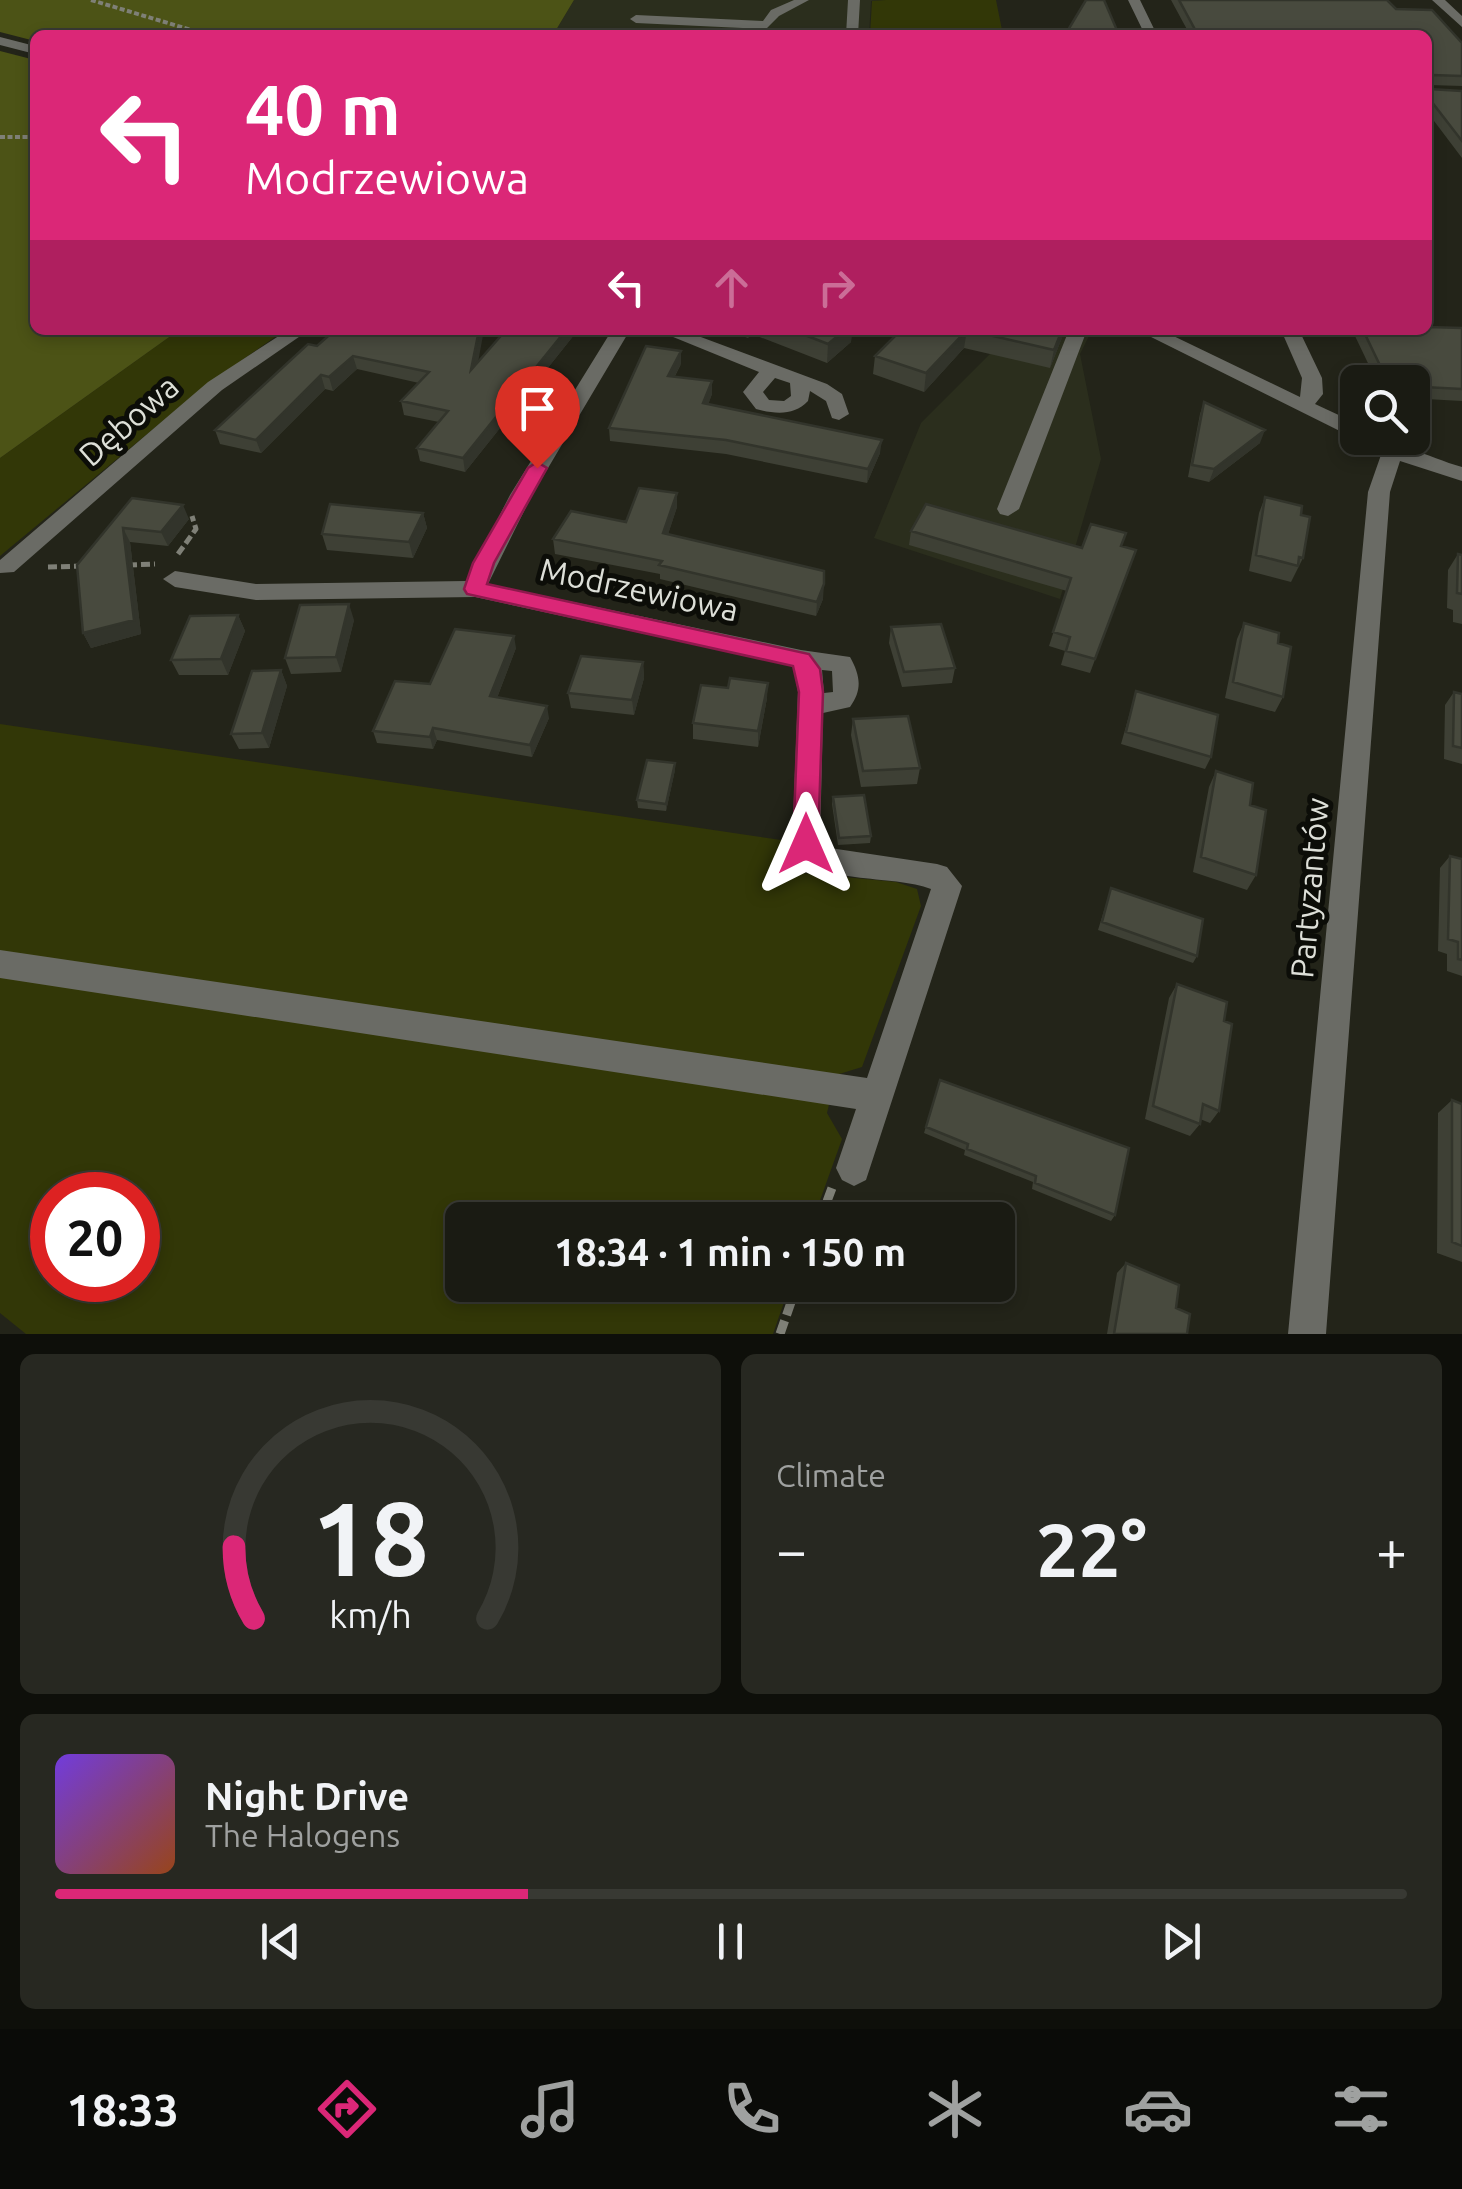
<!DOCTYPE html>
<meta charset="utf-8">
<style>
:root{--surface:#1a1b13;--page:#272821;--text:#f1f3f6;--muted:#9fa1a0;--line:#383933;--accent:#db2777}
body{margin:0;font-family:Ubuntu,sans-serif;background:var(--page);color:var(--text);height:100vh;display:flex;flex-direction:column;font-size:38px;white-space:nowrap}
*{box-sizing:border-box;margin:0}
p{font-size:32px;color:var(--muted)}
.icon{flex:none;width:55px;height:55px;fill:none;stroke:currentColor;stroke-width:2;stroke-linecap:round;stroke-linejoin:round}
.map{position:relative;height:1334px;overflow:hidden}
.panel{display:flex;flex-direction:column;gap:20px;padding:20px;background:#0e0f0a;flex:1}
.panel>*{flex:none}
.hud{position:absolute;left:30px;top:30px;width:1402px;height:305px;border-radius:15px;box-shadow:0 5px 15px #0003,0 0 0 2px var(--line);background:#db2777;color:#fff;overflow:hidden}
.fabs{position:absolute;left:1340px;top:365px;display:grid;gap:20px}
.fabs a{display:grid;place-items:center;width:90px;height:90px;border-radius:15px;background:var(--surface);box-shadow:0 5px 15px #0003,0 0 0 2px var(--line);font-size:50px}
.speed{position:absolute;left:30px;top:1172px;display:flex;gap:20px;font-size:50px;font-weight:700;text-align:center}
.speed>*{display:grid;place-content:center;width:130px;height:130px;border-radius:50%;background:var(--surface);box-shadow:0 5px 15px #0003,0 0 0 2px var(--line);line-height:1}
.speed .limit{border:15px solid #d22;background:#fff;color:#111}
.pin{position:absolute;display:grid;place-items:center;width:85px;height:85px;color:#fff;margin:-102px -42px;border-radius:50% 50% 50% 0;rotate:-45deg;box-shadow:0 0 10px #0007}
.pin .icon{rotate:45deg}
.me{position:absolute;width:110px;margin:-55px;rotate:0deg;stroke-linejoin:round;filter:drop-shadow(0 0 8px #0008)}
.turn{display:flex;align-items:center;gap:35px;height:210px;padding:0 50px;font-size:45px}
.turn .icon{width:130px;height:130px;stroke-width:2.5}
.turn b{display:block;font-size:70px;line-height:85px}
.lanes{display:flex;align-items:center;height:95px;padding:0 50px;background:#0003;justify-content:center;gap:50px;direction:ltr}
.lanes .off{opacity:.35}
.big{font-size:75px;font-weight:700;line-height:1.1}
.panel .tile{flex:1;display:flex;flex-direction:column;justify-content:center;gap:15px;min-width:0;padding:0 35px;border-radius:15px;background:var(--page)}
.panel .dial{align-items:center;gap:0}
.dial svg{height:260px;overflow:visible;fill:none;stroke:var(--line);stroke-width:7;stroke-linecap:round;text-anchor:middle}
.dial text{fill:var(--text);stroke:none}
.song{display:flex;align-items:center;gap:30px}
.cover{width:120px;height:120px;border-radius:15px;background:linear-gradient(135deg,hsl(260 70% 55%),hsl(20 70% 35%))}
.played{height:10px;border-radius:5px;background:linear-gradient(90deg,var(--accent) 35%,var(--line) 35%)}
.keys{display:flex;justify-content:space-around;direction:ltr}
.heat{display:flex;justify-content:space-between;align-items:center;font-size:55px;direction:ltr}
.panel .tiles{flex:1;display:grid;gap:20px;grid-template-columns:1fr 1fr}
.tile:last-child{grid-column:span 2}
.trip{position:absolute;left:445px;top:1202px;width:570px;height:100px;border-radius:15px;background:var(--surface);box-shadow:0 5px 15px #0003,0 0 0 2px var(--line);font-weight:700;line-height:100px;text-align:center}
.menu{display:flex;height:160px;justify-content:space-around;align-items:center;background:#0a0b08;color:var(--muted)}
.menu .icon{width:70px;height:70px}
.menu .active{color:var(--accent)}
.menu b{font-size:45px;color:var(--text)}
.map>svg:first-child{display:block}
</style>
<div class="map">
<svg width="1462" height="1334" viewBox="0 0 1462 1334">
<rect width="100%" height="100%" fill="#232419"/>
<path fill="#2b2e1d" d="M574,0H885L871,1L869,35H553Z
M943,330H1092L1080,354L1101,459L1060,599L874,538L921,423L995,349Z"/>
<path fill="#323707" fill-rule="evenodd" d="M886,0H996L1003,35H870L872,1Z
M179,330H285L205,386L0,556V458Z
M0,724L788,841L791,872L896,882L917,889L921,906L862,1067L836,1075L827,1113L842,1139L813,1220H462V1285H790L773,1334H26L0,1313ZM52,1195H138V1280H52Z"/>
<path fill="#4c5316" d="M0,0H574L553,35H35V41L0,32Z
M0,51L35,60V330H179L0,458Z"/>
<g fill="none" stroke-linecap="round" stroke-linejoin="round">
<path stroke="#7f8077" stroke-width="4" stroke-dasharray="5 2.5" stroke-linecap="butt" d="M91,0L208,35
M0,137H35"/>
<path stroke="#7f8077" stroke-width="5" stroke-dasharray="9 4" stroke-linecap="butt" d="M178,554L196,529L192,516
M128,565L155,564
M48,567L85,566"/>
<path stroke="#7f8077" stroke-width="9" stroke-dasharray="14 6" stroke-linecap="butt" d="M820,1220L832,1188
M780,1334L797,1285"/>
<path fill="#6a6b65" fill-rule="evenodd" d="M794,0H809L779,16L766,29L636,23L630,19L636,15L763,21L771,10Z
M848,0H860L858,35H846Z
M1128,0H1140L1157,35H1145Z
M1432,0H1445L1462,16V27Z
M0,37L35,46V54L0,45Z
M288,330H309L222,390L14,572L0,573V560L208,382Z
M612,330H630L532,495L488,584L801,650L850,657C860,675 863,689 850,707L823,713L820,841L830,848L937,864L947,867L962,886L866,1180L854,1186L842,1180L836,1168L856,1109L0,978V950L867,1078L931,889C895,874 811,886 792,847L798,692L793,666L475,597L256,600L175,587L163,579L175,571L256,584L466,581L510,495ZM822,670L832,671L833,692L824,693Z
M656,330H682L827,384L842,394L849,414L839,420L832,418L826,401L810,391L808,401C794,416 775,414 756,409L743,392L759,372ZM775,378L790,383L791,396L784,401L769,400L763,392Z
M1069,330H1087L1019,509L1008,516L1000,514L997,509Z
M1137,330H1161L1300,397L1302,378L1281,330H1299L1322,378L1323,394L1315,404L1358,424V438C1394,438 1427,457 1462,467V481L1400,461L1390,492L1326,1334H1288L1368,492L1382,452Z"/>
</g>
<path fill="#3e4035" d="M1171,0H1387L1396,9L1462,43V86L1429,85L1430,89L1462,91V158L1428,113V35H1190Z
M1462,328V401L1426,399L1423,406H1412V382H1377L1355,336L1358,330H1428Z
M506,330H578L465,472L420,461L417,448L439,422L404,415L401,401L419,383L357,369L333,391L325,389L261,453L220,444L215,430L317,346L478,362Z
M726,330H852L851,342L827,363L752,334L748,338Z
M901,330H1065L1050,368L964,348L924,392L873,374L875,356Z
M681,364L675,376L712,394L708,404L880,453L867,483L726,454L610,441L609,428Z
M1204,402L1260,443L1209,482L1188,477L1200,414Z
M1265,497L1301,515L1303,558L1291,582L1249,571L1259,513Z
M132,498L189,519L168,546L130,542L141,634L91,648L83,633Z
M677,507L668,534L823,599L816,616L660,579V574L555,554L553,539Z
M423,513L427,528L413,558L327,550L322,534Z
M911,531L1082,548L1121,546L1136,550L1090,673L1061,665L1065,651L1049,646L1067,591L909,545Z
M1458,554L1462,555V624L1453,622V610L1447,608L1448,570Z
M238,615L245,631L228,675H179L171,660Z
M354,620L341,672L291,674L285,658Z
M1244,623L1278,643L1283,697L1275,712L1225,698L1237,639Z
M891,627L955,668L952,683L902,687L889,643Z
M516,648L497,698L549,718L532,757L437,740L433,749L377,743L373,731L430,684Z
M643,662L644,678L634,715L571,708L568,693Z
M281,670L287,686L269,748L239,749L231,734Z
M1136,691L1211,757L1205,769L1121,744Z
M1454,692L1462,694V764L1444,759L1445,705Z
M767,698L758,747L693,739V723Z
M853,719L920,768L917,784L861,787L851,735Z
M675,763V770L666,811L638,808L637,800Z
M1216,771L1250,805L1256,875L1247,890L1193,872L1209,787Z
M833,797L871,836L870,843L838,845L832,804Z
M1450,856L1462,859V976L1447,971V954L1438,951L1440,868Z
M1111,888L1197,956L1193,963L1098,930Z
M1177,984L1224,1021L1219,1111L1210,1123L1200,1119V1124L1190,1136L1145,1119L1169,998Z
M940,1080L1115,1215L1111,1221L1032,1189L1033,1182L964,1155L965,1150L924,1133Z
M1452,1100L1462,1104V1262L1437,1253L1438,1113Z
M1126,1263L1176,1308L1187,1334H1107L1117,1273Z"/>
<path fill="#32342b" d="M479,330H484L474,384L471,370Z
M566,330H578L465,472L463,458Z
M845,330H852L851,342L827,363L828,344Z
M967,330L964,348L924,392L926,373Z
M1062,330H1065L1050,368L1054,350Z
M681,351V364L668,389V376Z
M353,356L357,369L333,391L329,377Z
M321,375L325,389L261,453L256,440Z
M712,381V394L704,417L703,403Z
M1265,430L1260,443L1209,482L1214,469Z
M882,440L880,453L867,483L868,469Z
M677,493V507L664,547L663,533Z
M183,505L189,519L168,546L161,532Z
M423,513L427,528L413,558L409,542Z
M123,528L130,542L141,634L91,648L83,633Z
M824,584L823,599L816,616L817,602Z
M349,604L354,620L341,672L336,657Z
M238,615L245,631L228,675L221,659Z
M514,636L516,648L493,708L490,696Z
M643,662L644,678L634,715L632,700Z
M281,670L287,686L269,748L262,733Z
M768,683L767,698L758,747V731Z
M547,706L549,718L532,757L530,745Z
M433,728L437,740L433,749L430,737Z
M675,763V770L666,811V804Z"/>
<path fill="#484a3e" stroke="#32342b" stroke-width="2.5" d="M1086,0H1104L1119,35H1065Z
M1179,0H1387L1396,9L1432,10L1462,43V76L1432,75L1429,79L1430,89L1462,91V141L1428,97V35H1198Z
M1428,327L1462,328V389L1425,387L1429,395L1412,394V382H1388L1363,330H1428Z
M335,330H479L471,370L506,330H566L463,458L417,448L448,411L401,401L429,372L353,356L329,377L321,375L256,440L215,430L308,344L317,346Z
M792,330H845L828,344Z
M901,330H1062L1054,350L967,330L926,373L875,356Z
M646,346L681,351L668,376L712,381L703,403L882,440L868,469L726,440L609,428Z
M1204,402L1265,430L1214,469L1192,465Z
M639,488L677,493L663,533L824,571V584L817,602L659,565L662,561L553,539L571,511L626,522Z
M1265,497L1302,506L1301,515L1310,517L1303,558L1299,557L1298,566L1256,555Z
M132,498L183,505L161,532L123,528L134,620L83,633L77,565Z
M330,504L423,513L409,542L322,534Z
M926,504L1082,548L1091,524L1126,533L1121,546L1136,550L1095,659L1066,651L1070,637L1053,632L1071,578L911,531Z
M1458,554L1462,555V594L1457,593Z
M349,604L336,657L285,658L300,605Z
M238,615L221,659L171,660L190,616Z
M1244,623L1279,633L1278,643L1291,647L1283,697L1233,682Z
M941,624L955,668L904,672L891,627Z
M455,629L514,636L490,696L547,706L530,745L433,728L430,737L373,731L395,681L430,684Z
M581,656L643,662L632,700L568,693Z
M281,670L262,733L231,734L252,671Z
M730,678L768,683L758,731L693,723L701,685L728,688Z
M1136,691L1218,715L1211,757L1126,732Z
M1454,692L1462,694V748L1453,746Z
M908,716L920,768L863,771L853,719Z
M647,760L675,763L666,804L637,800Z
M1216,771L1253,783L1250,805L1266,810L1256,875L1201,857Z
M864,795L871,836L839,838L833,797Z
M1450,856L1462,859V960L1458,959V942L1448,939Z
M1111,888L1203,919L1197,956L1102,922Z
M1177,984L1227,1002L1224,1021L1232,1024L1219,1111L1203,1104L1200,1124L1153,1106Z
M940,1080L1129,1148L1115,1215L1035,1183L1036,1176L967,1149L968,1144L926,1127Z
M1452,1100L1462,1104V1246L1452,1242Z
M1126,1263L1179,1285L1176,1308L1190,1314L1187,1334H1114Z"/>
<path fill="#db2777" stroke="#8e194d" stroke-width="2.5" d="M537,462L547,468L494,563L487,584L809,654L820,669L823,692L818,844L815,852L806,855L796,852L793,844L799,692L793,666L467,594L464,589L473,563L528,468Z"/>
<g text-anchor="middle" stroke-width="10" stroke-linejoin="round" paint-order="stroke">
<g font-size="32" fill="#dddfd8" stroke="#0c0d08">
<text transform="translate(129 421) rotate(-41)" y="11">Dębowa</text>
<text transform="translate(639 590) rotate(12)" y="11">Modrzewiowa</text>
<text transform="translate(1310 888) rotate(-85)" y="11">Partyzantów</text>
</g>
</g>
</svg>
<div class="fabs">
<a><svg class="icon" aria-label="search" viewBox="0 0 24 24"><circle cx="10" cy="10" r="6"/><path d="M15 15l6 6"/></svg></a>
</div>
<div class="speed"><div class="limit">20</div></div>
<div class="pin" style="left:537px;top:468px;background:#d93025"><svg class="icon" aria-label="arrive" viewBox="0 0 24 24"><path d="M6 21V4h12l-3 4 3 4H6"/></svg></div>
<svg class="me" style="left:806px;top:844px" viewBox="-20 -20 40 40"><path d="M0-17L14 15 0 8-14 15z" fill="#db2777" stroke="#fff" stroke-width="4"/></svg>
<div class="trip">18:34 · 1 min · 150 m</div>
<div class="hud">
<div class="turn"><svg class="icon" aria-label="left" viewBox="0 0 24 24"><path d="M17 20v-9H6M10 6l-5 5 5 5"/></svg><div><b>40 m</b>Modrzewiowa</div></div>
<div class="lanes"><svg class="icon" aria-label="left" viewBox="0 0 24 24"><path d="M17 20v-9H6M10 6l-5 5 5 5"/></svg><svg class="icon off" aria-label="ahead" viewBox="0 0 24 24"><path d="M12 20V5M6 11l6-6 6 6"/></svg><svg class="icon off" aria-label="right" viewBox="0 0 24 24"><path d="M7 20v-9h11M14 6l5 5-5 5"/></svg></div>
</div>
</div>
<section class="panel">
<div class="tiles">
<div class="tile dial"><svg viewBox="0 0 100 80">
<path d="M14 69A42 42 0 1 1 86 69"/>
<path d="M14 69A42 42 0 0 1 8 47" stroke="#db2777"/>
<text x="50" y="56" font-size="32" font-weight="700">18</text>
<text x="50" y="72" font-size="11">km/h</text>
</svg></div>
<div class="tile"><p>Climate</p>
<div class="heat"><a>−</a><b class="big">22°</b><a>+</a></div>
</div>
<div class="tile">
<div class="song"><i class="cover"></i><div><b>Night Drive</b><p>The Halogens</p></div></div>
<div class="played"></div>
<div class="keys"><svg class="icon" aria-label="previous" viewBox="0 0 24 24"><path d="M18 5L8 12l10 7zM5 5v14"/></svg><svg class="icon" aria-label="pause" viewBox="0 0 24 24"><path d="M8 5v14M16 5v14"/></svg><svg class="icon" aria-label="next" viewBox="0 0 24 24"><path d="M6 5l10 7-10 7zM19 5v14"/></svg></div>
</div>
</div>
</section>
<nav class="menu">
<b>18:33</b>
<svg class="icon active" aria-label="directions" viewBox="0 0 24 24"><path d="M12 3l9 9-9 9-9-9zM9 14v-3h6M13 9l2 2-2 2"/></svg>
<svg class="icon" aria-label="music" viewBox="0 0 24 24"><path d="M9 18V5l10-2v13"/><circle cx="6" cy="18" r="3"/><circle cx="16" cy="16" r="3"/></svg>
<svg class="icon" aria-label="phone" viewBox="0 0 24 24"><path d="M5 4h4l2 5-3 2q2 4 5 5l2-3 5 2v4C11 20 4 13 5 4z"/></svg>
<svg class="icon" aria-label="climate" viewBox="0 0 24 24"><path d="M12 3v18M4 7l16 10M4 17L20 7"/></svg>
<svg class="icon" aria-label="car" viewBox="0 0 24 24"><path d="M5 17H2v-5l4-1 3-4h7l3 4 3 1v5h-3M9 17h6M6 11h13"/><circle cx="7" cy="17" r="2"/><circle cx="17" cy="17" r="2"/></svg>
<svg class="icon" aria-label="filters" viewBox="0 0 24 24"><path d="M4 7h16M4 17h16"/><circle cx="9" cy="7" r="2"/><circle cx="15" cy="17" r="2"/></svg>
</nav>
